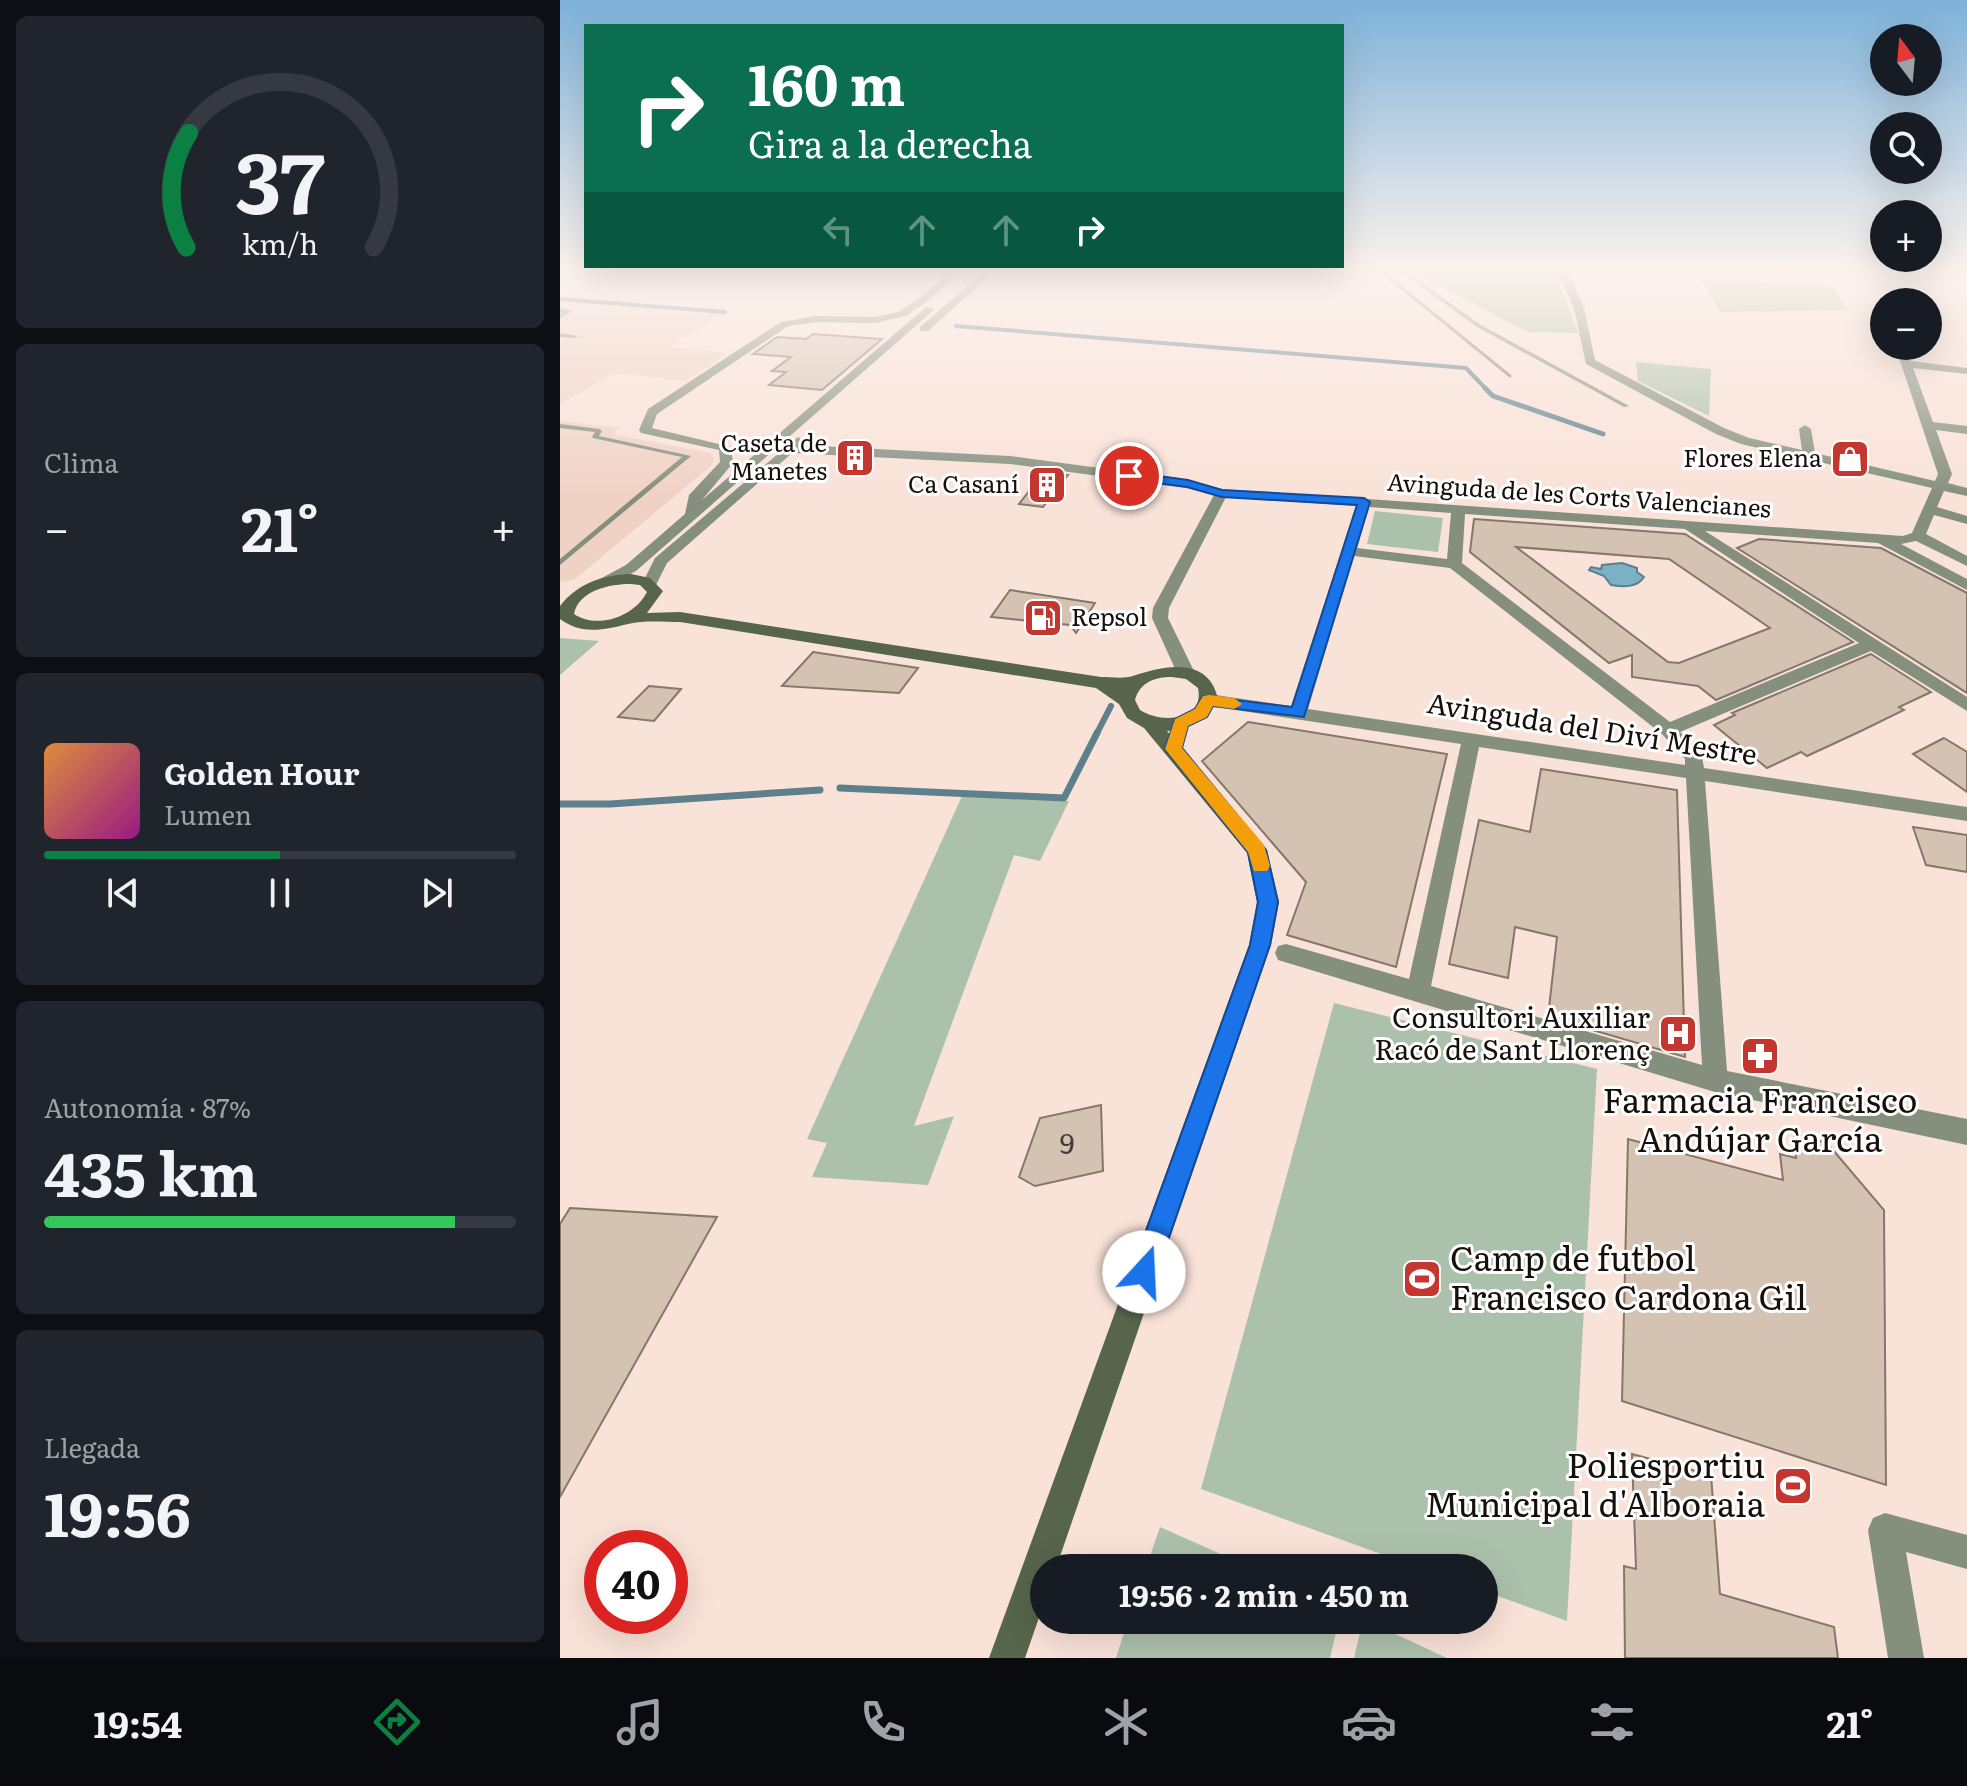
<!DOCTYPE html>
<html lang="es">
<meta charset="utf-8">
<style>
:root{--surface:#171b24;--page:#20242c;--text:#f1f3f6;--muted:#9ea1a6;--line:#363941;--accent:#0b8043}
body{margin:0;font-family:Literata,serif;background:var(--page);color:var(--text);height:100vh;display:flex;flex-direction:column;font-size:30px;white-space:nowrap}
*{box-sizing:border-box;margin:0}
p{font-size:26px;color:var(--muted)}
.icon{flex:none;width:44px;height:44px;fill:none;stroke:currentColor;stroke-width:2;stroke-linecap:round;stroke-linejoin:round}
.map{position:relative;flex:1;overflow:hidden}
.sheet{display:flex;flex-direction:column;gap:16px;padding:16px;background:#0d0f14;width:560px}
.sheet>*{flex:none}
.guide{position:absolute;left:24px;top:24px;width:760px;height:244px;border-radius:0px;box-shadow:0 8px 32px #0002;background:#0b6e4f;color:#fff;overflow:hidden}
.needle{width:52px;rotate:344deg}
.fabs{position:absolute;left:1310px;top:24px;display:grid;gap:16px}
.fabs a{display:grid;place-items:center;width:72px;height:72px;border-radius:50%;background:var(--surface);box-shadow:0 8px 32px #0002;font-size:40px}
.speed{position:absolute;left:24px;top:1530px;display:flex;gap:16px;font-size:40px;font-weight:700;text-align:center}
.speed>*{display:grid;place-content:center;width:104px;height:104px;border-radius:50%;background:var(--surface);box-shadow:0 8px 32px #0002;line-height:1}
.speed .limit{border:12px solid #d22;background:#fff;color:#111}
.pin{position:absolute;display:grid;place-items:center;width:68px;height:68px;color:#fff;margin:-34px;border:4px solid #fff;border-radius:50%;box-shadow:0 2px 8px #0007}
.me{position:absolute;width:88px;margin:-44px;rotate:20deg;stroke-linejoin:round;filter:drop-shadow(0 0 6px #0008)}
.turn{display:flex;align-items:center;gap:28px;height:168px;padding:0 32px;font-size:36px}
.turn .icon{width:104px;height:104px;stroke-width:2.5}
.turn b{display:block;font-size:56px;line-height:68px}
.lanes{display:flex;align-items:center;height:76px;padding:0 32px;background:#0003;justify-content:center;gap:40px;direction:ltr}
.lanes .off{opacity:.35}
.big{font-size:60px;font-weight:700;line-height:1.1}
.sheet .tile{flex:1;display:flex;flex-direction:column;justify-content:center;gap:12px;min-width:0;padding:0 28px;border-radius:12px;background:var(--page)}
.sheet .dial{align-items:center;gap:0}
.dial svg{height:208px;overflow:visible;fill:none;stroke:var(--line);stroke-width:7;stroke-linecap:round;text-anchor:middle}
.dial text{fill:var(--text);stroke:none}
.song{display:flex;align-items:center;gap:24px}
.cover{width:96px;height:96px;border-radius:12px;background:linear-gradient(135deg,hsl(30 70% 55%),hsl(310 70% 35%))}
.played{height:8px;border-radius:4px;background:linear-gradient(90deg,var(--accent) 50%,var(--line) 50%)}
.keys{display:flex;justify-content:space-around;direction:ltr}
.heat{display:flex;justify-content:space-between;align-items:center;font-size:44px;direction:ltr}
.charge{height:12px;border-radius:6px;background:linear-gradient(90deg,#34c759 87%,var(--line) 0)}
.trip{position:absolute;left:470px;top:1554px;width:468px;height:80px;border-radius:40px;background:var(--surface);box-shadow:0 8px 32px #0002;font-weight:700;line-height:80px;text-align:center}
.tabs{display:flex;height:128px;justify-content:space-around;align-items:center;background:#090b0e;color:var(--muted)}
.tabs .icon{width:56px;height:56px}
.tabs .on{color:var(--accent)}
.tabs b{font-size:36px;color:var(--text)}
main{display:flex;flex:1;min-height:0}
.map>svg:first-child{display:block}
</style>
<main>
<section class="sheet">
<div class="tile dial"><svg viewBox="0 0 100 80">
<path d="M14 69A42 42 0 1 1 86 69"/>
<path d="M14 69A42 42 0 0 1 15 25" stroke="#0b8043"/>
<text x="50" y="56" font-size="32" font-weight="700">37</text>
<text x="50" y="72" font-size="11">km/h</text>
</svg></div>
<div class="tile"><p>Clima</p>
<div class="heat"><a>−</a><b class="big">21°</b><a>+</a></div>
</div>
<div class="tile">
<div class="song"><i class="cover"></i><div><b>Golden Hour</b><p>Lumen</p></div></div>
<div class="played"></div>
<div class="keys"><svg class="icon" aria-label="previous" viewBox="0 0 24 24"><path d="M18 5L8 12l10 7zM5 5v14"/></svg><svg class="icon" aria-label="pause" viewBox="0 0 24 24"><path d="M8 5v14M16 5v14"/></svg><svg class="icon" aria-label="next" viewBox="0 0 24 24"><path d="M6 5l10 7-10 7zM19 5v14"/></svg></div>
</div>
<div class="tile"><p>Autonomía · 87%</p><b class="big">435 km</b><div class="charge"></div></div>
<div class="tile"><p>Llegada</p><b class="big">19:56</b></div>
</section>
<div class="map">
<svg width="1407" height="1658" viewBox="0 0 1407 1658">
<rect width="100%" height="100%" fill="#f9e2d8"/>
<path fill="#f0d2c5" d="M0,301L165,312L109,347L168,353L126,381L54,373L0,404Z
M0,421L60,428L54,433L56,435L146,452L153,455L154,460L152,465L15,579L0,582Z"/>
<path fill="#acc1ab" d="M844,267H993L1018,333L968,332Z
M1140,278L1273,287L1288,310L1161,312Z
M1076,362L1151,369L1149,416L1078,381Z
M815,511L883,518L878,552L807,544Z
M0,638L39,641L0,675Z
M402,796L509,801L480,861L454,855L354,1126L394,1116L368,1185L252,1177L267,1143L247,1139Z
M774,1003L1037,1069L1007,1621L924,1591V1568H860L641,1489Z
M600,1527L692,1568H586Z
M568,1620H779L770,1658H556Z
M803,1620H805L887,1658H794Z"/>
<path fill="#7cb0c4" stroke="#5d808c" stroke-width="2" d="M1062,563L1077,568V572L1084,577C1077,588 1063,587 1051,585L1044,576L1029,570L1031,567L1041,569L1042,565Z"/>
<g fill="none" stroke-linecap="round" stroke-linejoin="round">
<path stroke="#5d808c" stroke-width="4" d="M0,299L165,312
M396,326L906,368L927,390"/>
<path stroke="#5d808c" stroke-width="5" d="M925,388L933,396L1043,434"/>
<path stroke="#5d808c" stroke-width="6" d="M536,735L551,706"/>
<path stroke="#5d808c" stroke-width="7" d="M280,788L504,798L537,733
M0,804H50L260,790"/>
</g>
<path fill="#d4c3b3" stroke="#867769" stroke-width="2" fill-rule="evenodd" d="M253,334L322,339L262,390L209,385L226,372L212,371L231,357L193,354L217,337L246,339Z
M484,472L508,475L483,507L459,504Z
M914,519L1125,534L1293,642L1156,700L1138,686L1072,677V655L1049,663L910,552ZM956,547L1109,559L1210,628L1119,663L1108,662Z
M1199,539L1321,548L1407,593V693L1177,548Z
M450,590L489,596L535,603L516,633L510,625L431,617Z
M253,652L358,668L339,693L222,686Z
M1311,654L1371,692L1339,707L1344,710L1301,731L1247,756L1241,752L1207,768L1154,725L1175,715L1172,713Z
M89,686L121,689L94,721L58,717Z
M688,722L887,754L836,967L727,935L746,882L642,761Z
M1384,738L1407,752V792L1353,754Z
M981,769L1117,790L1125,1057L988,1017L997,937L955,927L948,978L889,964L919,820L970,832Z
M1353,827L1407,835V872L1366,865Z
M541,1105L543,1171L475,1186L459,1177L480,1118Z
M1234,1134L1267,1143L1324,1210L1326,1485L1062,1401L1068,1139L1223,1180L1220,1154L1236,1158Z
M10,1208L157,1217L0,1497V1224Z
M1072,1454L1151,1475L1160,1594L1274,1627L1278,1658H1065L1064,1566L1076,1569Z"/>
<g fill="none" stroke-linecap="round" stroke-linejoin="round">
<path fill="#858f7e" fill-rule="evenodd" d="M834,267H839L921,325L1069,406L1064,407L917,327Z
M0,308L12,311L0,318V314L3,312H0Z
M0,333L18,336L15,338L0,337Z
M0,424L39,429L42,431L39,436L131,456L0,565V559L122,457L33,438L32,437L35,432L0,428Z"/>
<path fill="#858f7e" fill-rule="evenodd" d="M395,267H405L368,301L346,316L315,323L256,322L228,326L97,414L92,428L171,447L173,463L142,500L366,307L375,309L76,571L48,586H38V580L66,565L125,514L129,495L160,462L159,450L81,433L79,430L88,409L221,322L256,316L315,317L338,312L361,297Z
M429,267H439L368,331H360V327Z
M996,267H1006L1024,308L1035,360L1164,428L1189,438L1242,450L1239,429L1245,425L1251,429L1255,453L1375,481L1378,474L1335,346H1345L1351,361L1407,368V374L1353,368L1373,422L1407,426V434L1376,430L1392,474L1388,483L1407,488V496L1384,491L1377,507L1407,516V524L1374,515L1366,534L1407,556V566L1356,541L1341,544L1407,579V590L1318,543L1145,531L1407,697V711L1311,651L1120,732L1141,752L1144,768L1407,807V821L1145,781L1167,1071L1407,1119V1145L1155,1092L718,960L715,953L718,946L726,944L849,979L901,744L649,706L640,700L649,694L731,706L796,506L666,497L609,608L608,618L635,673L626,678L617,673L592,618L593,608L654,495L627,488L450,464L232,453L107,563L95,587H85L82,584L95,558L238,437L244,441L240,445L450,456L628,480L662,489L1343,536L1352,533L1372,488L1181,444L1156,434L1026,364L1014,308ZM809,507L891,513L887,559L797,548ZM905,514L1125,529L1299,643L1110,722L902,563ZM794,556L890,568L1102,734L1125,759V765L748,709ZM919,747L1126,778L1142,1065L871,986Z
M1325,1513L1407,1535V1569L1346,1552L1364,1658H1328L1308,1530L1313,1518Z"/>
<path fill="#57654c" fill-rule="evenodd" d="M71,574L90,578L103,591L87,613L120,612L541,677C551,677 564,679 573,676C604,665 649,656 658,699C647,721 630,728 607,731L707,850L719,902L711,945L496,1568H484V1603L465,1658H429L689,945L697,902L687,853L584,728L567,718L559,704L536,688L120,622C104,622 84,620 68,624C43,630 22,635 0,619V606C18,583 43,575 71,574ZM71,584L80,585L87,592C75,616 38,630 14,614C19,590 50,584 71,584ZM612,677L626,679L638,688C645,721 601,724 580,710L575,700C580,682 595,677 612,677Z"/>
<path stroke="#92827b" stroke-width="3" d="M816,267L950,376"/>
</g>
<linearGradient id="sky" x2="0" y2="1"><stop stop-color="#7db2da"/><stop offset="0.54" stop-color="#fcf2ed"/><stop offset="1" stop-color="#fcf2ed" stop-opacity="0"/></linearGradient>
<rect width="1407" height="499" fill="url(#sky)"/>
<path fill="#1a73e8" stroke="#114b97" stroke-width="2" d="M569,472L628,480L662,490L804,498L810,502L744,717L653,706L647,717L628,726L622,748L706,850L718,902L710,945L597,1272L593,1281L584,1285L575,1281L571,1272L690,945L698,902L688,852L605,749L615,719L635,709L643,696L732,707L797,505L662,497L627,487L565,479V473Z"/>
<path fill="#f59e0b" d="M649,695L674,698L682,704L674,709L653,706L647,717L628,726L622,748L704,845L710,866L707,871H694L688,852L605,749L615,719L635,709L643,696Z"/>
<defs>
<g id="building-square" transform="scale(2)"><rect x="-9" y="-9" width="18" height="18" rx="4" fill="#c43630" stroke="#fff"/><path d="M-4-6H4V6H1V3H-1V6H-4ZM-2.5-4.3h1.7v1.8h-1.7ZM.8-4.3h1.7v1.8H.8ZM-2.5-1h1.7V.8h-1.7ZM.8-1h1.7V.8H.8Z" fill="#fff"/></g>
<g id="shop-square" transform="scale(2)"><rect x="-9" y="-9" width="18" height="18" rx="4" fill="#c43630" stroke="#fff"/><path d="M-5-2.5h2.3a2.7 3.5 0 0 1 5.4 0H5L5.5 6h-11ZM-1.5-2.5h3a1.5 2.3 0 0 0-3 0Z" fill="#fff"/></g>
<g id="fuel-square" transform="scale(2)"><rect x="-9" y="-9" width="18" height="18" rx="4" fill="#c43630" stroke="#fff"/><path d="M-5.5-6h7V0h2V4h1.3V-2.5L3-4.5l.8-.8L6-3V5H2.5V1h-1V6h-7ZM-4.2-4.7v3.2H.2V-4.7Z" fill="#fff"/></g>
<g id="hospital-square" transform="scale(2)"><rect x="-9" y="-9" width="18" height="18" rx="4" fill="#c43630" stroke="#fff"/><path d="M-5-5h3v3.5h4V-5h3V5h-3V1.5h-4V5h-3Z" fill="#fff"/></g>
<g id="pharmacy-square" transform="scale(2)"><rect x="-9" y="-9" width="18" height="18" rx="4" fill="#c43630" stroke="#fff"/><path d="M-2-6h4v4h4v4h-4v4h-4v-4h-4v-4h4Z" fill="#fff"/></g>
<g id="stadium-square" transform="scale(2)"><rect x="-9" y="-9" width="18" height="18" rx="4" fill="#c43630" stroke="#fff"/><path d="M0-5a6.5 5 0 1 0 0 10a6.5 5 0 1 0 0-10ZM-3.5-1.8h7v3.6h-7Z" fill="#fff"/></g>
</defs>
<g fill-rule="evenodd">
<use href="#building-square" x="295" y="458"/>
<use href="#shop-square" x="1290" y="459"/>
<use href="#building-square" x="487" y="485"/>
<use href="#fuel-square" x="483" y="618"/>
<use href="#hospital-square" x="1118" y="1034"/>
<use href="#pharmacy-square" x="1200" y="1056"/>
<use href="#stadium-square" x="862" y="1279"/>
<use href="#stadium-square" x="1233" y="1486"/>
</g>
<g text-anchor="middle" stroke-width="6" stroke-linejoin="round" paint-order="stroke">
<g font-size="24" fill="#160f0b" stroke="#fff" text-anchor="end">
<text x="267" y="452">Caseta de<tspan x="267" dy="28">Manetes</tspan></text>
<text x="1262" y="467">Flores Elena</text>
<text x="459" y="493">Ca Casaní</text>
<text x="511" y="626" text-anchor="start">Repsol</text>
</g>
<g font-size="24" fill="#160f0b" stroke="#fff">
<text transform="translate(1019 496) rotate(4)" y="8">Avinguda de les Corts Valencianes</text>
</g>
<g font-size="28" fill="#160f0b" stroke="#fff">
<text transform="translate(1032 729) rotate(9)" y="10">Avinguda del Diví Mestre</text>
</g>
<g font-size="28" fill="#160f0b" stroke="#fff" text-anchor="end">
<text x="1090" y="1028">Consultori Auxiliar<tspan x="1090" dy="32">Racó de Sant Llorenç</tspan></text>
</g>
<g font-size="28" fill="#463c35">
<text x="507" y="1154">9</text>
</g>
<g font-size="34" fill="#160f0b" stroke="#fff">
<text x="1200" y="1113">Farmacia Francisco<tspan x="1200" dy="39">Andújar García</tspan></text>
<text x="890" y="1271" text-anchor="start">Camp de futbol<tspan x="890" dy="39">Francisco Cardona Gil</tspan></text>
<text x="1205" y="1478" text-anchor="end">Poliesportiu<tspan x="1205" dy="39">Municipal d'Alboraia</tspan></text>
</g>
</g>
</svg>
<div class="fabs">
<a><svg class="needle" viewBox="-14 -14 28 28"><path d="M0-13l5 13h-10z" fill="#e53935"/><path d="M0 13l5-13h-10z" fill="#9ea1a6"/></svg></a>
<a><svg class="icon" aria-label="search" viewBox="0 0 24 24"><circle cx="10" cy="10" r="6"/><path d="M15 15l6 6"/></svg></a>
<a>+</a>
<a>−</a>
</div>
<div class="speed"><div class="limit">40</div></div>
<div class="pin" style="left:569px;top:476px;background:#d93025"><svg class="icon" aria-label="arrive" viewBox="0 0 24 24"><path d="M6 21V4h12l-3 4 3 4H6"/></svg></div>
<svg class="me" style="left:584px;top:1272px" viewBox="-20 -20 40 40"><circle r="19" fill="#fff"/><path d="M0-13L10 11 0 6-10 11z" fill="#1a73e8"/></svg>
<div class="trip">19:56 · 2 min · 450 m</div>
<div class="guide">
<div class="turn"><svg class="icon" aria-label="right" viewBox="0 0 24 24"><path d="M7 20v-9h11M14 6l5 5-5 5"/></svg><div><b>160 m</b>Gira a la derecha</div></div>
<div class="lanes"><svg class="icon off" aria-label="left" viewBox="0 0 24 24"><path d="M17 20v-9H6M10 6l-5 5 5 5"/></svg><svg class="icon off" aria-label="ahead" viewBox="0 0 24 24"><path d="M12 20V5M6 11l6-6 6 6"/></svg><svg class="icon off" aria-label="ahead" viewBox="0 0 24 24"><path d="M12 20V5M6 11l6-6 6 6"/></svg><svg class="icon" aria-label="right" viewBox="0 0 24 24"><path d="M7 20v-9h11M14 6l5 5-5 5"/></svg></div>
</div>
</div>
</main>
<nav class="tabs">
<b>19:54</b>
<svg class="icon on" aria-label="directions" viewBox="0 0 24 24"><path d="M12 3l9 9-9 9-9-9zM9 14v-3h6M13 9l2 2-2 2"/></svg>
<svg class="icon" aria-label="music" viewBox="0 0 24 24"><path d="M9 18V5l10-2v13"/><circle cx="6" cy="18" r="3"/><circle cx="16" cy="16" r="3"/></svg>
<svg class="icon" aria-label="phone" viewBox="0 0 24 24"><path d="M5 4h4l2 5-3 2q2 4 5 5l2-3 5 2v4C11 20 4 13 5 4z"/></svg>
<svg class="icon" aria-label="climate" viewBox="0 0 24 24"><path d="M12 3v18M4 7l16 10M4 17L20 7"/></svg>
<svg class="icon" aria-label="car" viewBox="0 0 24 24"><path d="M5 17H2v-5l4-1 3-4h7l3 4 3 1v5h-3M9 17h6M6 11h13"/><circle cx="7" cy="17" r="2"/><circle cx="17" cy="17" r="2"/></svg>
<svg class="icon" aria-label="filters" viewBox="0 0 24 24"><path d="M4 7h16M4 17h16"/><circle cx="9" cy="7" r="2"/><circle cx="15" cy="17" r="2"/></svg>
<b>21°</b>
</nav>
